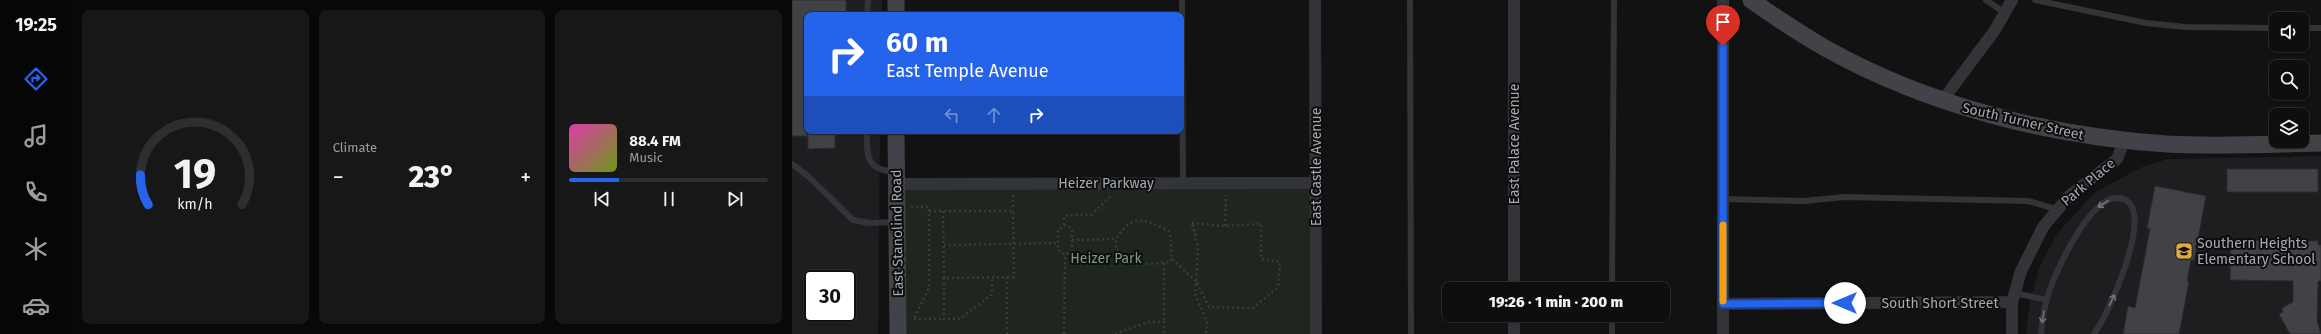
<!DOCTYPE html>
<meta charset="utf-8">
<style>
:root{--surface:#0e0e0e;--page:#171717;--text:#f1f3f6;--muted:#9b9c9e;--line:#2e2e2e;--accent:#2563eb}
body{margin:0;font-family:"Fira Sans",sans-serif;background:var(--page);color:var(--text);height:100vh;display:flex;flex-direction:column;font-size:15px;white-space:nowrap}
*{box-sizing:border-box;margin:0}
p{font-size:13px;color:var(--muted)}
.icon{flex:none;width:22px;height:22px;fill:none;stroke:currentColor;stroke-width:2;stroke-linecap:round;stroke-linejoin:round}
.map{position:relative;flex:1;overflow:hidden}
.side{display:flex;flex-direction:column;gap:10px;padding:10px;background:#080808;width:720px}
.side>*{flex:none}
.top-card{position:absolute;left:12px;top:12px;width:380px;height:122px;border-radius:8px;box-shadow:0 1px 3px #0004,0 0 0 1px var(--line);background:#2563eb;color:#fff;overflow:hidden}
.tools{position:absolute;left:1477px;top:12px;display:grid;gap:8px}
.tools a{display:grid;place-items:center;width:40px;height:40px;border-radius:8px;background:var(--surface);box-shadow:0 1px 3px #0004,0 0 0 1px var(--line);font-size:20px}
.speed{position:absolute;left:12px;top:270px;display:flex;gap:8px;font-size:20px;font-weight:700;text-align:center}
.speed>*{display:grid;place-content:center;width:52px;height:52px;border-radius:50%;background:var(--surface);box-shadow:0 1px 3px #0004,0 0 0 1px var(--line);line-height:1}
.speed .limit{border:2px solid #111;border-radius:6px;background:#fff;color:#111}
.pin{position:absolute;display:grid;place-items:center;width:34px;height:34px;color:#fff;margin:-41px -17px;border-radius:50% 50% 50% 0;rotate:-45deg;box-shadow:0 0 4px #0007}
.pin .icon{rotate:45deg}
.me{position:absolute;width:44px;margin:-22px;rotate:270deg;stroke-linejoin:round;filter:drop-shadow(0 0 3px #0008)}
.turn{display:flex;align-items:center;gap:14px;height:84px;padding:0 16px;font-size:18px}
.turn .icon{width:52px;height:52px;stroke-width:2.5}
.turn b{display:block;font-size:28px;line-height:34px}
.lanes{display:flex;align-items:center;height:38px;padding:0 16px;background:#0003;justify-content:center;gap:20px;direction:ltr}
.lanes .off{opacity:.35}
.big{font-size:30px;font-weight:800;line-height:1.1}
.side .widget{flex:1;display:flex;flex-direction:column;justify-content:center;gap:6px;min-width:0;padding:0 14px;border-radius:8px;background:var(--page)}
.side .dial{align-items:center;gap:0}
.dial svg{height:104px;overflow:visible;fill:none;stroke:var(--line);stroke-width:7;stroke-linecap:round;text-anchor:middle}
.dial text{fill:var(--text);stroke:none}
.song{display:flex;align-items:center;gap:12px}
.cover{width:48px;height:48px;border-radius:6px;background:linear-gradient(135deg,hsl(320 70% 55%),hsl(80 70% 35%))}
.played{height:4px;border-radius:2px;background:linear-gradient(90deg,var(--accent) 25%,var(--line) 25%)}
.keys{display:flex;justify-content:space-around;direction:ltr}
.heat{display:flex;justify-content:space-between;align-items:center;font-size:22px;direction:ltr}
.side .tiles{flex:1;display:grid;gap:10px;grid-template-columns:repeat(3,1fr)}
.trip{position:absolute;left:650px;top:282px;width:228px;height:40px;border-radius:8px;background:var(--surface);box-shadow:0 1px 3px #0004,0 0 0 1px var(--line);font-weight:800;line-height:40px;text-align:center}
main{display:flex;flex:1;min-height:0}
.tabs{display:flex;flex-direction:column;width:72px;justify-content:space-around;align-items:center;background:#060606;color:var(--muted)}
.tabs .icon{width:28px;height:28px}
.tabs .on{color:var(--accent)}
.tabs b{font-size:18px;color:var(--text)}
.map>svg:first-child{display:block}
</style>
<main>
<nav class="tabs">
<b>19:25</b>
<svg class="icon on" aria-label="directions" viewBox="0 0 24 24"><path d="M12 3l9 9-9 9-9-9zM9 14v-3h6M13 9l2 2-2 2"/></svg>
<svg class="icon" aria-label="music" viewBox="0 0 24 24"><path d="M9 18V5l10-2v13"/><circle cx="6" cy="18" r="3"/><circle cx="16" cy="16" r="3"/></svg>
<svg class="icon" aria-label="phone" viewBox="0 0 24 24"><path d="M5 4h4l2 5-3 2q2 4 5 5l2-3 5 2v4C11 20 4 13 5 4z"/></svg>
<svg class="icon" aria-label="climate" viewBox="0 0 24 24"><path d="M12 3v18M4 7l16 10M4 17L20 7"/></svg>
<svg class="icon" aria-label="car" viewBox="0 0 24 24"><path d="M5 17H2v-5l4-1 3-4h7l3 4 3 1v5h-3M9 17h6M6 11h13"/><circle cx="7" cy="17" r="2"/><circle cx="17" cy="17" r="2"/></svg>
</nav>
<section class="side">
<div class="tiles">
<div class="widget dial"><svg viewBox="0 0 100 80">
<path d="M14 69A42 42 0 1 1 86 69"/>
<path d="M14 69A42 42 0 0 1 8 46" stroke="#2563eb"/>
<text x="50" y="56" font-size="32" font-weight="700">19</text>
<text x="50" y="72" font-size="11">km/h</text>
</svg></div>
<div class="widget"><p>Climate</p>
<div class="heat"><a>−</a><b class="big">23°</b><a>+</a></div>
</div>
<div class="widget">
<div class="song"><i class="cover"></i><div><b>88.4 FM</b><p>Music</p></div></div>
<div class="played"></div>
<div class="keys"><svg class="icon" aria-label="previous" viewBox="0 0 24 24"><path d="M18 5L8 12l10 7zM5 5v14"/></svg><svg class="icon" aria-label="pause" viewBox="0 0 24 24"><path d="M8 5v14M16 5v14"/></svg><svg class="icon" aria-label="next" viewBox="0 0 24 24"><path d="M6 5l10 7-10 7zM19 5v14"/></svg></div>
</div>
</div>
</section>
<div class="map">
<svg width="1529" height="334" viewBox="0 0 1529 334">
<rect width="100%" height="100%" fill="#121213"/>
<path fill="#1e1e20" fill-rule="evenodd" d="M0,0H90V15H15V131H88L86,334H0ZM21,279H55V313H21Z
M1529,156V334H1234L1238,302L1247,268L1264,235L1303,192L1350,167L1376,159Z"/>
<path fill="#1f2620" d="M524,183V334H106L104,184Z"/>
<path fill="#414246" stroke="#2c2c2f" d="M0,0H54V15H15V136H0Z
M16,131H43V148L16,149Z
M1435,169H1526V192H1435Z
M1363,186L1414,196L1402,260H1399L1395,281L1397,282L1387,334H1331L1336,306L1343,308L1358,229L1355,228Z
M1439,240L1526,241V245H1529V281H1526L1525,321L1529,334H1498L1487,314L1491,312L1490,308L1501,302V281L1438,280Z"/>
<g fill="none" stroke-linecap="round" stroke-linejoin="round">
<path stroke="#3a3b3f" stroke-width="2.5" stroke-dasharray="2 3" stroke-linecap="butt" d="M221,195V211
M119,207H137V288L121,320
M137,211H221L222,277L152,278L151,211
M400,223L433,226L469,224V259L488,262L486,287L461,308L417,307L404,281L406,247L400,223L404,236
M272,225L280,229V251L273,255L266,250V230Z
M272,225V217L276,215H299L320,195
M433,226L434,195
M280,240L324,239
M152,245L266,243
M380,259L377,262L344,265L324,250V239C341,212 354,219 378,232L380,259L404,281L403,294L415,322L414,334
M372,263V322
M215,277V334
M152,278V319H168L200,294V277
M122,319H152
M272,334L273,255
M323,334L356,322H372V334"/>
<path stroke="#333438" stroke-width="6" d="M390,0L391,183
M618,0L619,334
M1194,0L1213,13
M1243,0L1354,23L1393,27L1484,28
M75,15L76,0
M1510,28H1529
M75,131C75,156 73,170 104,172
M0,164L17,177L61,220L77,223L104,222
M931,199L1011,201L1053,197L1236,201L1264,209
M820,289L822,0
M1223,293L1255,300
M820,334V315
M1249,334C1250,320 1253,305 1257,292C1264,271 1304,180 1335,201C1360,218 1316,315 1302,334"/>
<path stroke="#333438" stroke-width="12" d="M523,0L524,334
M722,0V289
M931,0V334
M1150,101L1203,30L1220,0
M104,184L524,183
M931,304L1220,302
M722,315V334
M1220,334V302L1229,271L1251,227L1277,196L1325,159L1333,139"/>
<path stroke="#424348" stroke-width="17" d="M104,0V15
M959,0C983,17 1007,33 1033,48C1137,106 1256,136 1375,144C1426,147 1478,144 1529,143
M104,131L106,334"/>
</g>
<defs><path id="oneway-shaft" d="M-6 0H5M1.5-3L5.5 0L1.5 3" fill="none" stroke-width="1.6" stroke-linecap="round" stroke-linejoin="round"/></defs>
<g stroke="#72747b">
<use href="#oneway-shaft" transform="translate(1311 204) rotate(147)"/>
<use href="#oneway-shaft" transform="translate(1320 300) rotate(-65)"/>
<use href="#oneway-shaft" transform="translate(1251 317) rotate(100)"/>
</g>
<g fill="none" stroke-linecap="round" stroke-linejoin="round">
<g stroke="#184099" stroke-width="10">
<path id="route" d="M931,46V304L1053,303"/>
</g>
<use href="#route" stroke="#2563eb" stroke-width="7"/>
<path stroke="#f59e0b" stroke-width="7" d="M931,225V301"/>
</g>
<defs>
<g id="school-square" transform="scale(0.9)"><rect x="-9" y="-9" width="18" height="18" rx="4" fill="#deaa3f" stroke="#0d0d0e"/><path d="M0-5L7-2L0 1L-7-2ZM-4 1L0 2.5L4 1V4Q0 6-4 4Z" fill="#111"/></g>
</defs>
<g fill-rule="evenodd">
<use href="#school-square" x="1392" y="251"/>
</g>
<g text-anchor="middle" stroke-width="4" stroke-linejoin="round" paint-order="stroke">
<g font-size="14" fill="#a5a9b2" stroke="#0d0d0e">
<text transform="translate(1231 121) rotate(13)" y="5">South Turner Street</text>
<text transform="translate(722 144) rotate(-90)" y="5">East Palace Avenue</text>
<text transform="translate(524 167) rotate(-90)" y="5">East Castle Avenue</text>
<text transform="translate(1296 182) rotate(-40)" y="5">Park Place</text>
<text x="314" y="188">Heizer Parkway</text>
<text transform="translate(105 233) rotate(-91)" y="5">East Stanolind Road</text>
<text x="1148" y="308">South Short Street</text>
</g>
<g font-size="14" fill="#a5a9b2" stroke="#0d0d0e" text-anchor="start">
<text x="1405" y="248">Southern Heights<tspan x="1405" dy="16">Elementary School</tspan></text>
</g>
<g font-size="14" fill="#7e9c80" stroke="#0d0d0e">
<text x="314" y="263">Heizer Park</text>
</g>
</g>
</svg>
<div class="tools">
<a><svg class="icon" aria-label="sound" viewBox="0 0 24 24"><path d="M4 9h4l5-4v14l-5-4H4zM17 9q2 3 0 6"/></svg></a>
<a><svg class="icon" aria-label="search" viewBox="0 0 24 24"><circle cx="10" cy="10" r="6"/><path d="M15 15l6 6"/></svg></a>
<a><svg class="icon" aria-label="layers" viewBox="0 0 24 24"><path d="M12 4l9 5-9 5-9-5zM3 14l9 5 9-5"/></svg></a>
</div>
<div class="speed"><div class="limit">30</div></div>
<div class="pin" style="left:931px;top:46px;background:#d93025"><svg class="icon" aria-label="arrive" viewBox="0 0 24 24"><path d="M6 21V4h12l-3 4 3 4H6"/></svg></div>
<svg class="me" style="left:1053px;top:303px" viewBox="-20 -20 40 40"><circle r="19" fill="#fff"/><path d="M0-13L10 11 0 6-10 11z" fill="#2563eb"/></svg>
<div class="trip">19:26 · 1 min · 200 m</div>
<div class="top-card">
<div class="turn"><svg class="icon" aria-label="right" viewBox="0 0 24 24"><path d="M7 20v-9h11M14 6l5 5-5 5"/></svg><div><b>60 m</b>East Temple Avenue</div></div>
<div class="lanes"><svg class="icon off" aria-label="left" viewBox="0 0 24 24"><path d="M17 20v-9H6M10 6l-5 5 5 5"/></svg><svg class="icon off" aria-label="ahead" viewBox="0 0 24 24"><path d="M12 20V5M6 11l6-6 6 6"/></svg><svg class="icon" aria-label="right" viewBox="0 0 24 24"><path d="M7 20v-9h11M14 6l5 5-5 5"/></svg></div>
</div>
</div>
</main>
